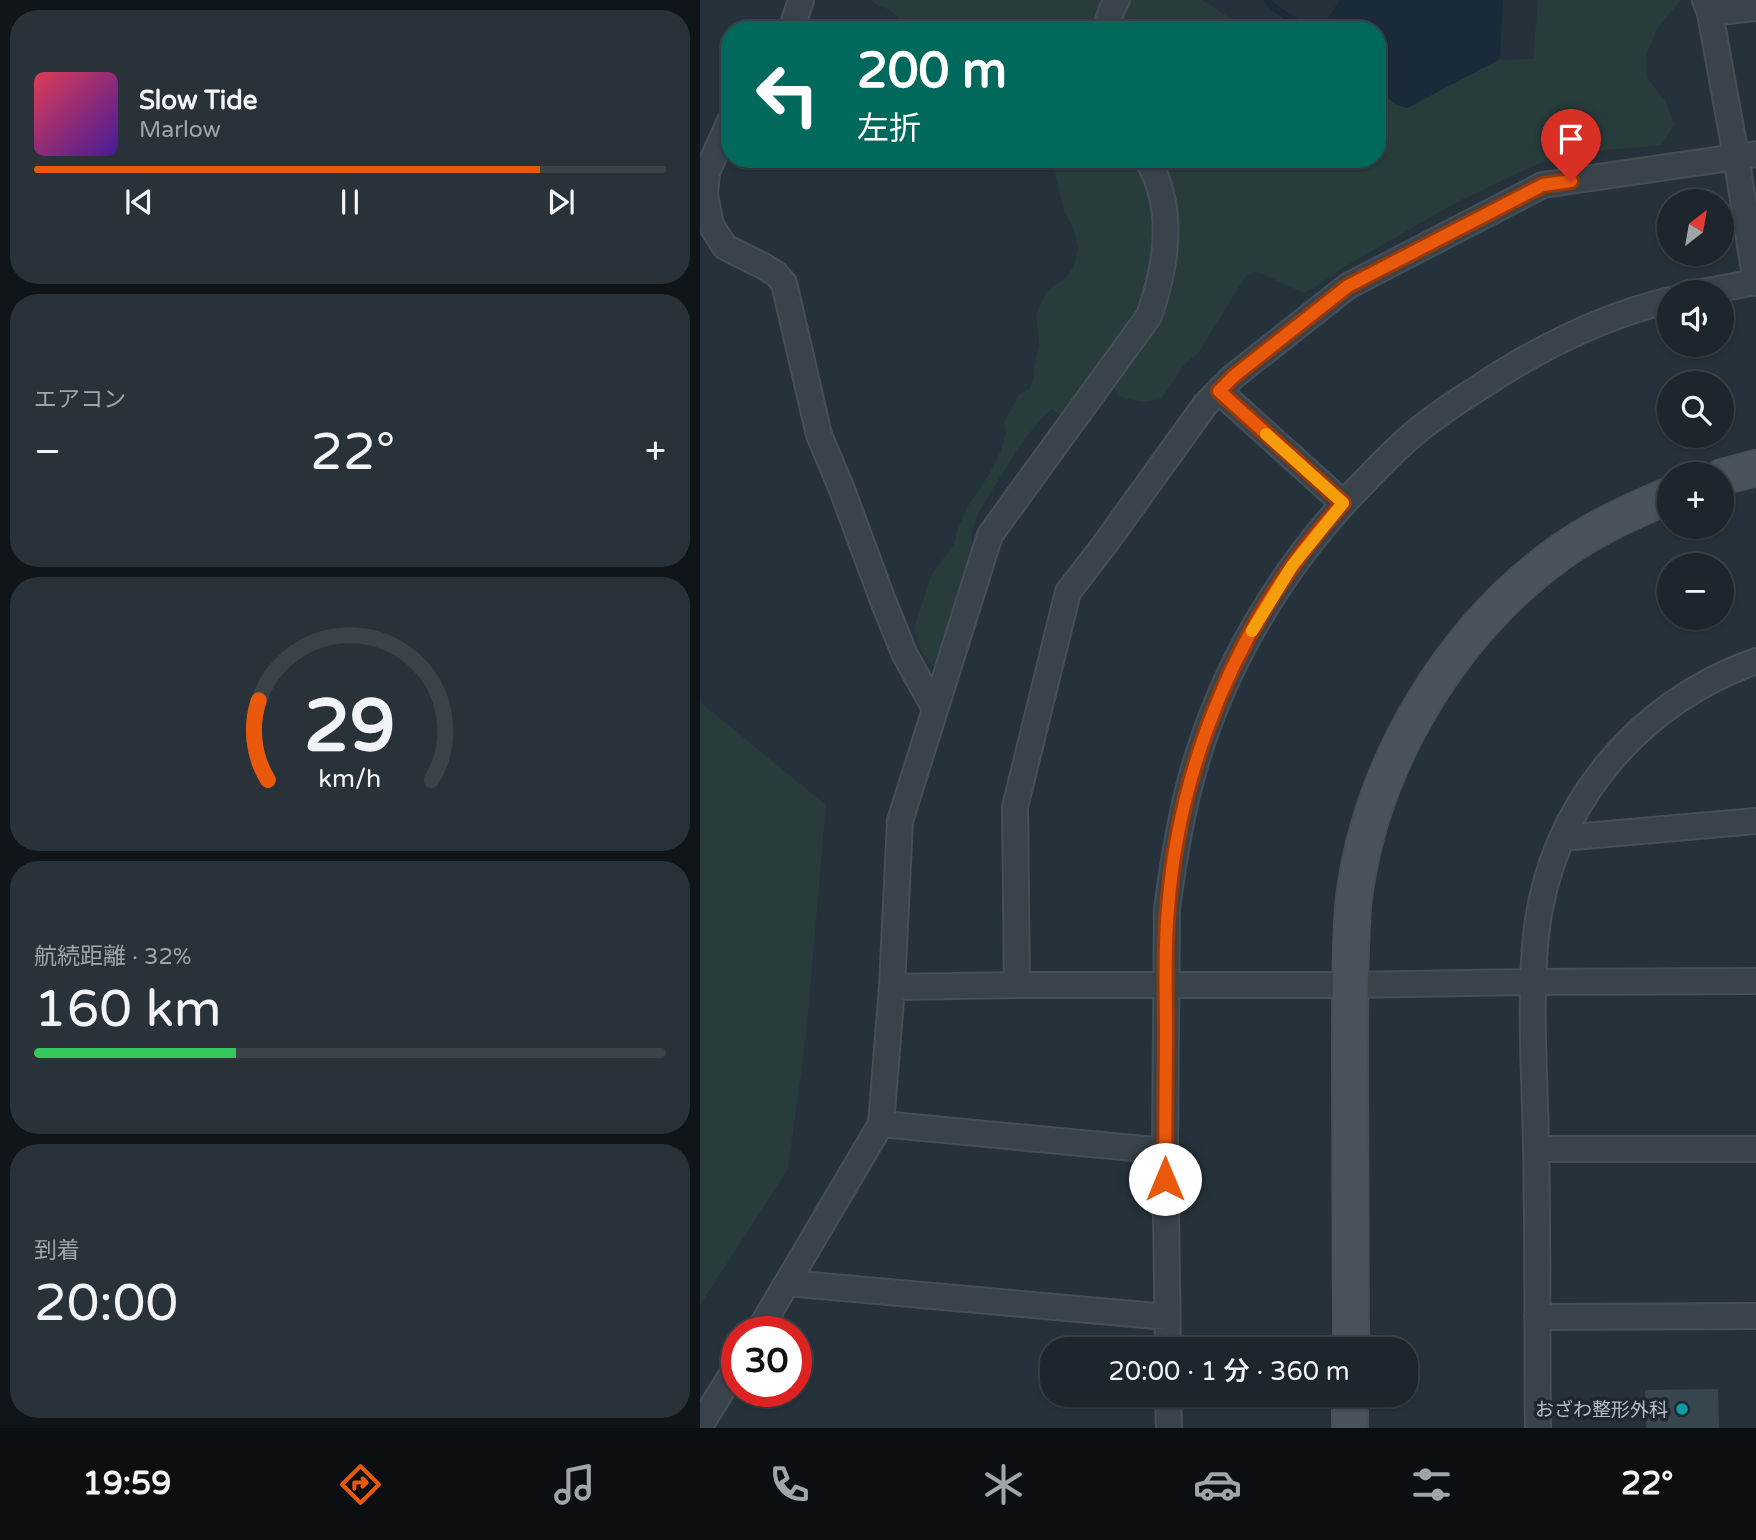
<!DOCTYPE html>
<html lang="ja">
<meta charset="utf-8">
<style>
:root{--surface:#1c262c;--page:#293238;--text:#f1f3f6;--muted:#a0a5a9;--line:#3a4348;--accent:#ea580c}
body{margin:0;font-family:"Varela Round","Noto Sans JP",sans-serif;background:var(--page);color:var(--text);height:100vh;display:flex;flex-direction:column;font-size:26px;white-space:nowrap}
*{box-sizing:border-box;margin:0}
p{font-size:23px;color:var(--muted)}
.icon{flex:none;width:38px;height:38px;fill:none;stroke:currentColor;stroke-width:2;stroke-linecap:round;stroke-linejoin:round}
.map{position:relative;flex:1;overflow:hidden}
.drawer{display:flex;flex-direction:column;gap:10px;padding:10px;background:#0f1518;width:700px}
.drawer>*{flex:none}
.guide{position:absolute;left:21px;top:21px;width:665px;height:147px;border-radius:28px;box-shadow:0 2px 5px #0004,0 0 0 2px var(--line);background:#00695c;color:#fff;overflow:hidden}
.needle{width:46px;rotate:31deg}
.controls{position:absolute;left:957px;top:189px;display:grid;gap:14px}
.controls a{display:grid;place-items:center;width:77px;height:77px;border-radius:50%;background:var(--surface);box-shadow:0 2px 5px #0004,0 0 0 2px var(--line);font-size:35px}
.speed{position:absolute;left:21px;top:1316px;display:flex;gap:14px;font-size:35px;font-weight:700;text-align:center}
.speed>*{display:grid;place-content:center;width:91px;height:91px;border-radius:50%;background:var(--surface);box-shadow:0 2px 5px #0004,0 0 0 2px var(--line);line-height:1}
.speed .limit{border:10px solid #d22;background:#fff;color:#111}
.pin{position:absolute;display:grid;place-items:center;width:60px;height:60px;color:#fff;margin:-72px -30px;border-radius:50% 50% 50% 0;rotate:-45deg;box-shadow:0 0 7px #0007}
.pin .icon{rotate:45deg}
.me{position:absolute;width:77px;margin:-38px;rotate:0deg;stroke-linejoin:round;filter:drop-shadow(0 0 5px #0008)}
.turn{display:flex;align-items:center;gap:24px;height:147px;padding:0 21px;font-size:32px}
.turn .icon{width:91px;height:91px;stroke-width:2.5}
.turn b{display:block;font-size:49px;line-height:60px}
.big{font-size:52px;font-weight:600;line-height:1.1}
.drawer .tile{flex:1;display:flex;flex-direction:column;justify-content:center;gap:10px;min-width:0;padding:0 24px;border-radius:28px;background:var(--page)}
.drawer .dial{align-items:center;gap:0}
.dial svg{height:182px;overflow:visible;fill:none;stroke:var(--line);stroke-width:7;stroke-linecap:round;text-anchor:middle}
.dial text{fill:var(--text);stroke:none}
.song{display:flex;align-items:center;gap:21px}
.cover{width:84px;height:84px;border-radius:10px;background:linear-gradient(135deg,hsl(350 70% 55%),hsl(260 70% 35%))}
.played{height:7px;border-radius:4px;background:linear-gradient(90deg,var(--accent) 80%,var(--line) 80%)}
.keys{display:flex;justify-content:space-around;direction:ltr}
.heat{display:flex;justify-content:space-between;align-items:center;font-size:38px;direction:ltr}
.charge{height:10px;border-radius:5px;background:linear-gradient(90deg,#34c759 32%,var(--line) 0)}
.trip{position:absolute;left:340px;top:1337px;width:378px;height:70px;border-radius:28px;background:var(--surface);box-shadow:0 2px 5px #0004,0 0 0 2px var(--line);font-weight:600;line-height:70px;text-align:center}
.tab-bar{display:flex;height:112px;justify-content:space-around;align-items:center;background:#0b0f12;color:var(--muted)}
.tab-bar .icon{width:49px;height:49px}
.tab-bar .current{color:var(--accent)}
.tab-bar b{font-size:32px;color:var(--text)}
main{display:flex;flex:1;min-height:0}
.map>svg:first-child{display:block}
</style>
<main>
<section class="drawer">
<div class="tile">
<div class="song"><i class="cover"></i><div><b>Slow Tide</b><p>Marlow</p></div></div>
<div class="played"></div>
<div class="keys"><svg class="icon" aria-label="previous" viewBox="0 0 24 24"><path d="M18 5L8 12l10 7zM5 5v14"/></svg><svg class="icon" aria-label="pause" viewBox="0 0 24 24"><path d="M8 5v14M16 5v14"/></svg><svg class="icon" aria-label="next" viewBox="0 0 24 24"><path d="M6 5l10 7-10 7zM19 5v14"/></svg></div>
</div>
<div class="tile"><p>エアコン</p>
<div class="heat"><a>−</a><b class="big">22°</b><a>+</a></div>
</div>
<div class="tile dial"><svg viewBox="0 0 100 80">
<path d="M14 69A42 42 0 1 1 86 69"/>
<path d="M14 69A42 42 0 0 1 10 34" stroke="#ea580c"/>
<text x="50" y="56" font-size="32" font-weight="700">29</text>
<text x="50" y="72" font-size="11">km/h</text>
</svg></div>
<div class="tile"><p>航続距離 · 32%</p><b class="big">160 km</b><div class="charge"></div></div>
<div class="tile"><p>到着</p><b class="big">20:00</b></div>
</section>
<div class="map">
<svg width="1056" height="1428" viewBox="0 0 1056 1428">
<rect width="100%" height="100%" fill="#26323b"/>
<path fill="#283c3c" d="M171,0H405L394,24L393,30H211L190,10L175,4Z
M428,0H502L549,30H414Z
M838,0H981L957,29L946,56L947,78L965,101L975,124L961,145L895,151L840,163L757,202L639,270L616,287L603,293L556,271L545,277L499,352L485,364L461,399L442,402L418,396L412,386L458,318L459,159H677V90L697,105L707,108L798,60L833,59Z
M349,159H436L450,192L455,221V243L447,290L429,326L362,416L351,409L338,422L317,450L277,515L271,535L273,553L235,668L222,653L214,628L232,574L254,544L258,528L268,506L290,473L301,451L306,433L304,422L319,395L330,388L334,378V369L339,342L336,315L347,291L366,278L374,266L378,248L374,229L364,212L355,171Z
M0,702L126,805L106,1036L88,1169L0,1305Z"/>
<path fill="#1a2a38" d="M640,0H803L800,56L798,60L707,108L697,105L677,90V30H620Z"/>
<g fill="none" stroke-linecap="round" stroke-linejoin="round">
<path stroke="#1a2a38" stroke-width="7" d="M567,0L576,9L609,30"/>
</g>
<path fill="#384650" d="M1018,1389L1019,1428H946L945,1390Z"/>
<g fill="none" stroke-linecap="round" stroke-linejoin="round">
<g stroke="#464f57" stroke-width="28">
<path id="street" d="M1005,0L1010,13L1036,156L1056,283
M1010,13L1056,8
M91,30L101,0
M405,30L412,9L417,0
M30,121L7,172L5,195L11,225L25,247L65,267L76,274L84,283L119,435L141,487L182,598L205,655L235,709
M1002,292L1056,282
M519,391L643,503
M862,838L1056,821
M317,985L315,807L368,592L405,544L505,405L534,376L648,286L843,185L1056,154
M192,987L317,985H650L833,982L1056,981
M181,1124L465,1151L468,1349
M836,1149H1056
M465,1151L467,909C472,871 478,833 487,795C516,675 581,565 668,478C685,460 703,442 722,427C739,414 756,402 774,391C833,351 900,317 970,300
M88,1283L467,1317
M837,1317L1056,1316
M58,1332L181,1124L192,987L200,821L290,535L449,316C467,265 476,208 447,159
M468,1395L469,1428
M0,1426L37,1366
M838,1428C837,1334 838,1241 836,1147C835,1077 829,1005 836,935C850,807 936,704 1056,661"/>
</g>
<g stroke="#464f57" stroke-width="38">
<path id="secondary" d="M1022,477L1056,468
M651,1349C651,1254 650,1159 650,1064C650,1025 650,986 651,948C652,926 652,905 656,884C676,757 753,630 858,554C892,529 930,512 970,495
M650,1428V1395"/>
</g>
<use href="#street" stroke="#39434b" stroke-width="24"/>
<use href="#secondary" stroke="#48535e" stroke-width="35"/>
</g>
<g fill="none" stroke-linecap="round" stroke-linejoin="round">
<g stroke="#983908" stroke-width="18">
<path id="route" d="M465,1179C465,1129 466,1080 466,1030C466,990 464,949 468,909C477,787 522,664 593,565C608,543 626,523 643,503L519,391L534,376L648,286L843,185L871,181"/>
</g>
<use href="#route" stroke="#ea580c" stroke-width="12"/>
<path stroke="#f59e0b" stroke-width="12" d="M552,631L592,566L643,503L566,434"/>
</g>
<circle fill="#0f9aa8" stroke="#1f2830" stroke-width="2.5" cx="982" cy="1409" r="7"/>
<g text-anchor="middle" stroke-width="7" stroke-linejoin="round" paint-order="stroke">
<g font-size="19" fill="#b5bec6" stroke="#1f2830" text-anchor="end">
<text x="968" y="1416">おざわ整形外科</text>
</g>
</g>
</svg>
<div class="controls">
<a><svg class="needle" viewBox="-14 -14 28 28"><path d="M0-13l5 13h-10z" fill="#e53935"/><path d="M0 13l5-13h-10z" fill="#a0a5a9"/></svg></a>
<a><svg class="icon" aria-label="sound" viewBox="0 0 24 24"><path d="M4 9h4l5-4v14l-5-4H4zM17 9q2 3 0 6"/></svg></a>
<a><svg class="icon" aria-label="search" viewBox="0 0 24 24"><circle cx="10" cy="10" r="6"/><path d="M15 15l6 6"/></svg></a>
<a>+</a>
<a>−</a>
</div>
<div class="speed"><div class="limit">30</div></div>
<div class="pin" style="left:871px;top:181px;background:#d93025"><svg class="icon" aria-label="arrive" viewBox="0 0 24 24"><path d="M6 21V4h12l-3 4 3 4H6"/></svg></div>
<svg class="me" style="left:465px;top:1179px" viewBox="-20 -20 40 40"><circle r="19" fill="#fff"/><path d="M0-13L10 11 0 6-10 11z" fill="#ea580c"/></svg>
<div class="trip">20:00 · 1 分 · 360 m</div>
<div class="guide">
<div class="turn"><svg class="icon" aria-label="left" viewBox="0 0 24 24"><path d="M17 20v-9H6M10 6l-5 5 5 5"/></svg><div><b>200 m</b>左折</div></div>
</div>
</div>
</main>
<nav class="tab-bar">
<b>19:59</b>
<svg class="icon current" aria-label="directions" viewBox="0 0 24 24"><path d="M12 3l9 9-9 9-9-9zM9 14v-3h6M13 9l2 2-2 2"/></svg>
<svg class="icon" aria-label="music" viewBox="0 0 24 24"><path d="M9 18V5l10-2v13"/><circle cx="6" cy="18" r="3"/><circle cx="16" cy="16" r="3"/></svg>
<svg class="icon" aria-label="phone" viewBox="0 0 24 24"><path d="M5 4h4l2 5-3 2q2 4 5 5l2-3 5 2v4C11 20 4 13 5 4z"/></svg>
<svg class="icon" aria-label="climate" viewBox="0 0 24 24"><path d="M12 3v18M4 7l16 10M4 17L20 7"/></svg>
<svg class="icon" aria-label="car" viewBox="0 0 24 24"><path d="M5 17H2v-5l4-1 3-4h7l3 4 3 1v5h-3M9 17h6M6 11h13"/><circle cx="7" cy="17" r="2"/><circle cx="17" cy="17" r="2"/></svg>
<svg class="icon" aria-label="filters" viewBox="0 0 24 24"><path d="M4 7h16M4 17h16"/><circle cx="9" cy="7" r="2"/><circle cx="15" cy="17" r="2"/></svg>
<b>22°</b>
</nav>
